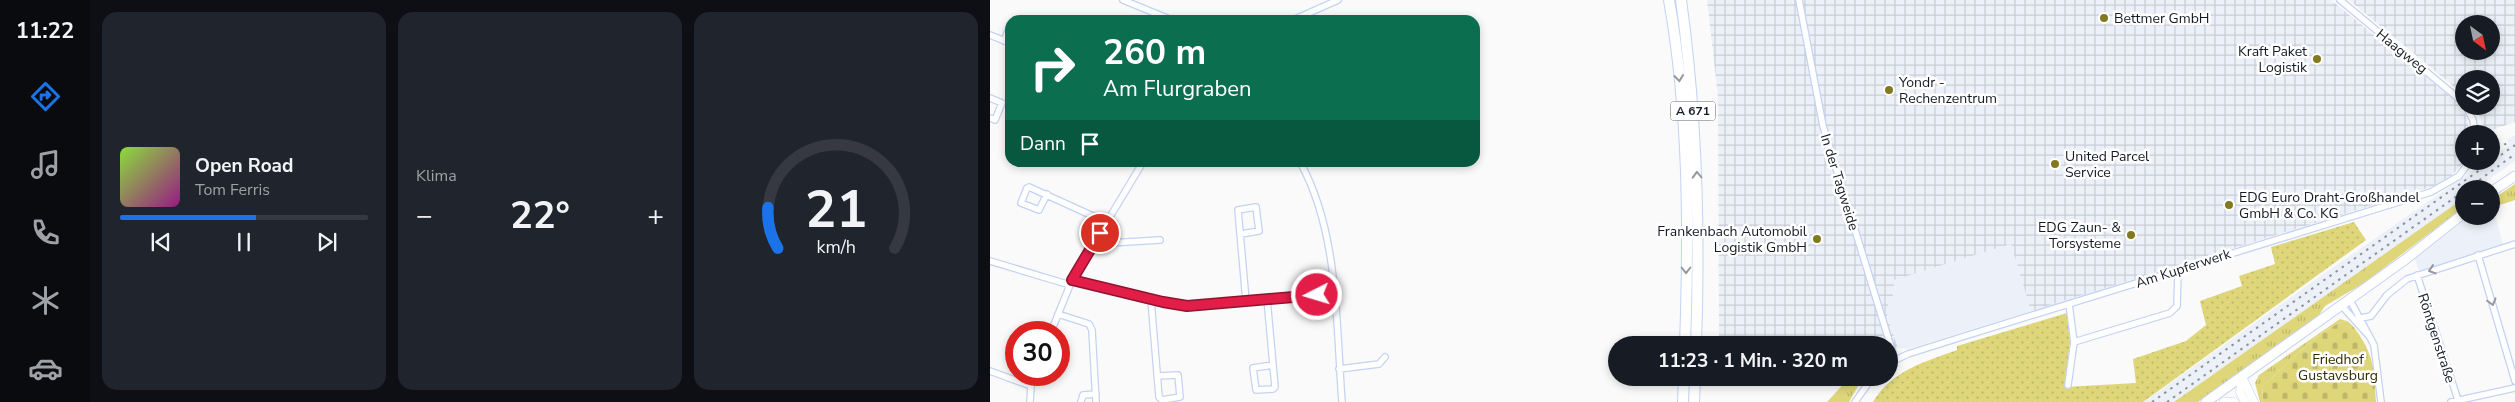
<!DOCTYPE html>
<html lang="de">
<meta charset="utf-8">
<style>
:root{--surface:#171b24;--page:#20242c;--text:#f1f3f6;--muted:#9ea1a6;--line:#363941;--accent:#1a73e8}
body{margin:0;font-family:"Nunito Sans",sans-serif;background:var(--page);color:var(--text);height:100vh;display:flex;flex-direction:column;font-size:19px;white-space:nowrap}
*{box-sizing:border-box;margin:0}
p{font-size:16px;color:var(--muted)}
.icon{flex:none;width:28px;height:28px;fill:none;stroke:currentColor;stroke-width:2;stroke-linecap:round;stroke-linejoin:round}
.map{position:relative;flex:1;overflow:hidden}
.drawer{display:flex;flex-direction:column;gap:12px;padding:12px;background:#0d0f14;width:900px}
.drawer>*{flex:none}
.banner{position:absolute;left:15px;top:15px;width:475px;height:152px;border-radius:15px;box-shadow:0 2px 8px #0003;background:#0b6e4f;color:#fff;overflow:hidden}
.needle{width:32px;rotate:147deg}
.controls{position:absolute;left:1465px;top:15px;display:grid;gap:10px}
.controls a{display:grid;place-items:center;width:45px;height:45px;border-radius:50%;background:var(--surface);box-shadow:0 2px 8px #0003;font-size:25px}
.speed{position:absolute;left:15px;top:321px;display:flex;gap:10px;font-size:25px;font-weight:700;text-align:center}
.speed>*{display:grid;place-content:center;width:65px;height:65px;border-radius:50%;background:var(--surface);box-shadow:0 2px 8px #0003;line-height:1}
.speed .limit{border:8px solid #d22;background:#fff;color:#111}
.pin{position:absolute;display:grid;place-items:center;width:42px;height:42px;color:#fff;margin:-21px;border:2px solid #fff;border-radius:50%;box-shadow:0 1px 5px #0007}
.me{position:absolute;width:55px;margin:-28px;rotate:265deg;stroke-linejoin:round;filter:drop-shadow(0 0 4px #0008)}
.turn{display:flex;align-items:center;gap:18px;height:105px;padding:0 15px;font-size:22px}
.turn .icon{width:65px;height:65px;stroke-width:2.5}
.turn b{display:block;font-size:35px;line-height:42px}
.then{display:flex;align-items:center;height:48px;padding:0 15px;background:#0003;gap:10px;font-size:19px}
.big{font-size:38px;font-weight:700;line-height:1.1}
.drawer .widget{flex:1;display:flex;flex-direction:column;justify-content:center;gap:8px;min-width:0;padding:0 18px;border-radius:15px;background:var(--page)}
.drawer .dial{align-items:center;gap:0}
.dial svg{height:130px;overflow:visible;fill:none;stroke:var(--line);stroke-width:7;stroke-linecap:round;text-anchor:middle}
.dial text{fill:var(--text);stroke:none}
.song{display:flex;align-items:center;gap:15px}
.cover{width:60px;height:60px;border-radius:8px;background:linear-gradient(135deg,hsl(90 70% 55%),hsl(310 70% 35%))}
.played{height:5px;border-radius:2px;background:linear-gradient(90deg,var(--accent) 55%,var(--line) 55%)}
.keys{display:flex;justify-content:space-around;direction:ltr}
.heat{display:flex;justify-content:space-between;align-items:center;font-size:28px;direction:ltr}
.drawer .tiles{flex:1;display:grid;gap:12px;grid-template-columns:repeat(3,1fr)}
.trip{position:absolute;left:618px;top:336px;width:290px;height:50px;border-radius:25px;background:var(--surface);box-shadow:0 2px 8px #0003;font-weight:700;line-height:50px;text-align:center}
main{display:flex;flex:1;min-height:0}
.tab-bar{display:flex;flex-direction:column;width:90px;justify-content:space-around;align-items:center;background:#090b0e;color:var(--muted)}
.tab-bar .icon{width:35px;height:35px}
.tab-bar .active{color:var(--accent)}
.tab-bar b{font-size:22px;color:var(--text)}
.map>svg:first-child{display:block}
</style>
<main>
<nav class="tab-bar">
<b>11:22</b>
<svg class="icon active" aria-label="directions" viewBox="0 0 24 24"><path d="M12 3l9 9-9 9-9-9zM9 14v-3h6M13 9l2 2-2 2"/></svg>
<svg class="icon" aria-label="music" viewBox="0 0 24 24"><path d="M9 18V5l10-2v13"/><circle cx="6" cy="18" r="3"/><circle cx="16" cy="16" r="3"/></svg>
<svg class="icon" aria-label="phone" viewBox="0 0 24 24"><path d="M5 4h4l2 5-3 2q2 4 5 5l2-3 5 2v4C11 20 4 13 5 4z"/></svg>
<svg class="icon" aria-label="climate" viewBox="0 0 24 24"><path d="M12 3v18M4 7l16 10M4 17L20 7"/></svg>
<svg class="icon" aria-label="car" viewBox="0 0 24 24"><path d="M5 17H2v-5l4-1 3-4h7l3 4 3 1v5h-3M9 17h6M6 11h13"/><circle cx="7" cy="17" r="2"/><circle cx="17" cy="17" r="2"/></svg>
</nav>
<section class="drawer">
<div class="tiles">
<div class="widget">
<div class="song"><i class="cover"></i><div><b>Open Road</b><p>Tom Ferris</p></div></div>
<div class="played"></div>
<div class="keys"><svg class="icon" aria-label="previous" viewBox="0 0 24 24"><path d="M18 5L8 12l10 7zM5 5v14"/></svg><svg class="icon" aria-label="pause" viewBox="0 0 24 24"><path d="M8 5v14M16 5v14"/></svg><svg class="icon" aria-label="next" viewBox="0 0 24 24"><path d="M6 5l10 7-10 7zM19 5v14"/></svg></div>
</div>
<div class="widget"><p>Klima</p>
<div class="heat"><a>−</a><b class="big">22°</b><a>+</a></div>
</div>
<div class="widget dial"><svg viewBox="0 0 100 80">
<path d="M14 69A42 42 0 1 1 86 69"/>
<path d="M14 69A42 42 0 0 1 8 44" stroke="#1a73e8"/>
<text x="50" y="56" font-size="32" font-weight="700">21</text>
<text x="50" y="72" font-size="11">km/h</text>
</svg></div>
</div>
</section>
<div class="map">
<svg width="1525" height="402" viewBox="0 0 1525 402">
<defs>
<pattern id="industrial-grid" width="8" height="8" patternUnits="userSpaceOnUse" patternTransform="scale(1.25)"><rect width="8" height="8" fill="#ecf0f8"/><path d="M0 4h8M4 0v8" fill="none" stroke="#cacdd4"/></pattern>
<pattern id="grass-tufts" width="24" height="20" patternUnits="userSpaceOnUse" patternTransform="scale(1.25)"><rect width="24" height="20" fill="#dfd67a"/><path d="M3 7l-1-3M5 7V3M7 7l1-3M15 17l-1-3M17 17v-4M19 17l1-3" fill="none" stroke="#beb769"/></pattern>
<pattern id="cemetery-stones" width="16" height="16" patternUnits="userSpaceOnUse" patternTransform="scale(1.25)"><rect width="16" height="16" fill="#dfd67a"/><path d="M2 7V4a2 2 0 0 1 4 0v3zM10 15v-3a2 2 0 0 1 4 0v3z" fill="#beb769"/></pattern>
<pattern id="park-dots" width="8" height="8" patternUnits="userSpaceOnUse" patternTransform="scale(1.25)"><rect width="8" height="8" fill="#dfd67a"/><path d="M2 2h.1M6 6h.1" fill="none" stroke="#beb769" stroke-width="1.8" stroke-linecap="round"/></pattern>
</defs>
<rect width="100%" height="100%" fill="#fafafa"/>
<path fill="#ecf0f8" d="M1525,135V161L1485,189H1474V198L1184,402H1154L1325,280L1497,161H1501V158L1520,144L1517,140Z
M1503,207L1513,244L1429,272L1425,259L1480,216H1501Z
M1021,244L1041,311L918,349L908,348L897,315V307L904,293V280Z"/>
<path fill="url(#industrial-grid)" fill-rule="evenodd" d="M717,0H1341L1468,103L1476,116L1480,134H1474V159L1471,166L1458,179L1444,186L1041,311L1021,244L904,280V293L897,307V315L908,348L899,354V345H729L728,96Z
M1359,0H1525V122L1496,132L1485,106H1501V79H1474V95ZM1474,24H1501V51H1474Z"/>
<path fill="url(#grass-tufts)" d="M1525,184V200L1501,208V200Z
M1474,198V207L1374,283L1335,306L1327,318L1208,402H1184Z
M1350,319L1357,321C1334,324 1290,371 1272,387L1273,402H1270L1265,383L1269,375Z
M859,378L872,379L859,402H837Z"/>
<path fill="url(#cemetery-stones)" d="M1357,321C1363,325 1366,330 1370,336C1385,359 1384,375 1386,402H1273L1272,387C1290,371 1334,324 1357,321Z"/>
<path fill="url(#park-dots)" d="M1364,222L1376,240L1153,402H883C902,370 935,362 967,350V346L1077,313L1080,343L1075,387L1146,383L1143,359L1196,341L1216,325L1210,301L1252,286L1249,276L1285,264L1281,247Z"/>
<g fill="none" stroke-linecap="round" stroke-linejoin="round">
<g stroke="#c3d3f3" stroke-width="8">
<path id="minor" d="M133,0L182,20
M809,0L833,126L905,360
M1350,0L1474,103
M303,20L348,0
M0,35L20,43
M14,41L20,26
M0,98L12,103L5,120L0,118
M1476,106L1483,120L1485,134
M310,162C349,232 346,324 352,402
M57,194L49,210L31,203L37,188L39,187L116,222
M251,234L269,231L266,207L248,210L256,301
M103,244L170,240
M1488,255L1525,381
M0,261L80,285
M1427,275L1468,400
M82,280L173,302L197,306L343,293
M277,299L285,387L283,389L266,390L263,368L283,365
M161,300L169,397L172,400L190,397L188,375L168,376
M1360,300L1384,345L1391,402
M1079,304L1084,342L1180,313L1187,306L1188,269
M1351,305L1378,335
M68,314L99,324L102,330L106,402
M1371,318L1381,316L1397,295L1417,279L1525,244
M61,332L82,280L153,162
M899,363L918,354L975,336L1441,192L1469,176L1480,161
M349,369L389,364L395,357
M0,371L41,386
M1078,385L1084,342
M40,402L41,386L45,375
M91,402L93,395L106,394
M865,402L882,378
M1461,402L1525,388"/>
</g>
<g stroke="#c3d3f3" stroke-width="9">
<path id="secondary" d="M1252,377L1264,402
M1252,377L1250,392L1255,402
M1234,402H1244"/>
</g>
<g stroke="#c3d3f3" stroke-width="11">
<path id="primary" d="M1501,192L1525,176
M1216,402L1416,259L1474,213"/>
</g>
<g stroke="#c3d3f3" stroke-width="12">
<path id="motorway" d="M679,0C699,113 699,230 695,345
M691,0C707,114 710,230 706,345
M693,402L694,378
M704,402L705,378"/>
</g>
<use href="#minor" stroke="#fff" stroke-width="5.5"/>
<use href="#secondary" stroke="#fff" stroke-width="8"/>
<use href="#primary" stroke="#fff" stroke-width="9"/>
<use href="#motorway" stroke="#fff" stroke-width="10"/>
<path stroke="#8e9196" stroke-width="2" stroke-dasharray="2.5 5" stroke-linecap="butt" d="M1501,152L1519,142
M1477,189L1525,154
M1162,402L1525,145
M1177,402L1474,191"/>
</g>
<defs><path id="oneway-chevron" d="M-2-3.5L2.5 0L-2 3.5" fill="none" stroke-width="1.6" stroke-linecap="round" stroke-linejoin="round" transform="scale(1.25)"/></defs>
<g stroke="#96989d">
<use href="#oneway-chevron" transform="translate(689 78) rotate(84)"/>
<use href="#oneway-chevron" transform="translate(707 175) rotate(-92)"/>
<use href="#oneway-chevron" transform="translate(696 270) rotate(90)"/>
<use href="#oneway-chevron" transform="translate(1442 270) rotate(162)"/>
<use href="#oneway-chevron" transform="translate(1502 302) rotate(74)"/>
</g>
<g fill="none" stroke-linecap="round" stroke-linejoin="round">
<g stroke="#92132f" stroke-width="12">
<path id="route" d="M110,233L82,280L173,302L197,306L327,295"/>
</g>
<use href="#route" stroke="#e11d48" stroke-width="9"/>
</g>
<g fill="#83791e" stroke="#fff" stroke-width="2">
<circle cx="1114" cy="18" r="5"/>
<circle cx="1327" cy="59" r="5"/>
<circle cx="899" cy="90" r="5"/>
<circle cx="1065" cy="164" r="5"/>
<circle cx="1239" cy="205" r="5"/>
<circle cx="1141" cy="235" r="5"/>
<circle cx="827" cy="239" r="5"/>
</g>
<g text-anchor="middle" stroke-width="5" stroke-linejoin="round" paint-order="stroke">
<rect fill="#fff" stroke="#5b5f67" stroke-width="1" x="680.5" y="101.5" width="45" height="19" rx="4"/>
<g font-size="12" font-weight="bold" fill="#151b26">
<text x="703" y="115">A 671</text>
</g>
<g font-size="14" fill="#151b26" stroke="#fff" text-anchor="start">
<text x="1124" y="23">Bettmer GmbH</text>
<text x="1317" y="56" text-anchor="end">Kraft Paket<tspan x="1317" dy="16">Logistik</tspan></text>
<text x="909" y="87">Yondr -<tspan x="909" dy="16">Rechenzentrum</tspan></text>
<text x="1075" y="161">United Parcel<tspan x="1075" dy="16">Service</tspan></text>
<text x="1249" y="202">EDG Euro Draht-Großhandel<tspan x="1249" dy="16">GmbH &amp; Co. KG</tspan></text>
<text x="1131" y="232" text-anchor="end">EDG Zaun- &amp;<tspan x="1131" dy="16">Torsysteme</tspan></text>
<text x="817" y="236" text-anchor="end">Frankenbach Automobil<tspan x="817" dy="16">Logistik GmbH</tspan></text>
</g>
<g font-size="14" fill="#151b26" stroke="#fff">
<text transform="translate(1412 51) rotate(39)" y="5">Haagweg</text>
<text transform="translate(850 182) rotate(73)" y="5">In der Tagweide</text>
<text transform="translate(1193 268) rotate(-18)" y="5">Am Kupferwerk</text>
<text transform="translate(1447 338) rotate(72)" y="5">Röntgenstraße</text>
</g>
<g font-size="14" fill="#322e05" stroke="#fff">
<text x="1348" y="364">Friedhof<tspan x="1348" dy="16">Gustavsburg</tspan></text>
</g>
</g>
</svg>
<div class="controls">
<a><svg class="needle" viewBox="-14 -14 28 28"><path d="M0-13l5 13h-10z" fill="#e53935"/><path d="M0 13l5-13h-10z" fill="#9ea1a6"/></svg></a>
<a><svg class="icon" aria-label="layers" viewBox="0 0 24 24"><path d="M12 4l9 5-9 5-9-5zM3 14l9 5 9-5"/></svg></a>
<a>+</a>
<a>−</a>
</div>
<div class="speed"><div class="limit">30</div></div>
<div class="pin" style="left:110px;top:233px;background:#d93025"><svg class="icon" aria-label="arrive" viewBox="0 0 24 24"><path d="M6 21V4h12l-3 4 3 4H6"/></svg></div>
<svg class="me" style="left:327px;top:295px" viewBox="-20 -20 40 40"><circle r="17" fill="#e11d48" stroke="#fff" stroke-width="3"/><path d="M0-11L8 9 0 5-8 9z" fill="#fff"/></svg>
<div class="trip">11:23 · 1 Min. · 320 m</div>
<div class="banner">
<div class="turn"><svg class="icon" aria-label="right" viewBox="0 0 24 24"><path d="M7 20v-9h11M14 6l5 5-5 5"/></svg><div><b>260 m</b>Am Flurgraben</div></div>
<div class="then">Dann<svg class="icon" aria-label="arrive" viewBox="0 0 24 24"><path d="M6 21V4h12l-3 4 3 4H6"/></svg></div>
</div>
</div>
</main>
